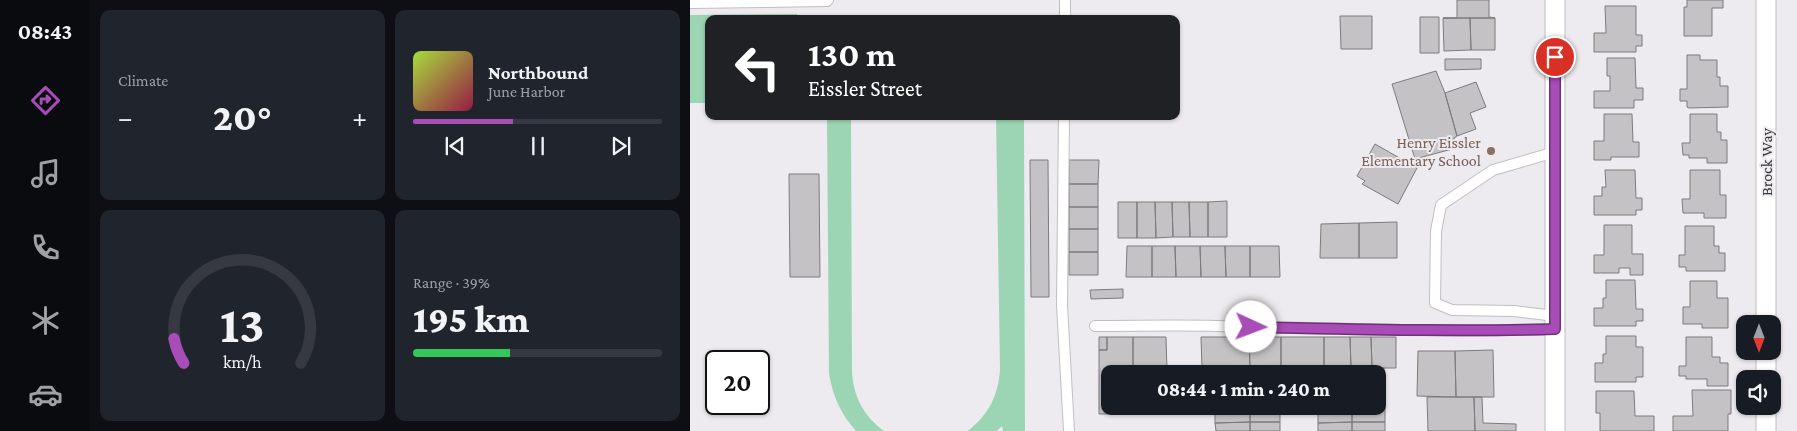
<!DOCTYPE html>
<meta charset="utf-8">
<style>
:root{--surface:#171b24;--page:#20242c;--text:#f1f3f6;--muted:#9ea1a6;--line:#363941;--accent:#a84cb7}
body{margin:0;font-family:"Crimson Pro",serif;background:var(--page);color:var(--text);height:100vh;display:flex;flex-direction:column;font-size:19px;white-space:nowrap}
*{box-sizing:border-box;margin:0}
p{font-size:16px;color:var(--muted)}
.icon{flex:none;width:28px;height:28px;fill:none;stroke:currentColor;stroke-width:2;stroke-linecap:round;stroke-linejoin:round}
.map{position:relative;flex:1;overflow:hidden}
.details{display:flex;flex-direction:column;gap:10px;padding:10px;background:#0d0f14;width:600px}
.details>*{flex:none}
.top-card{position:absolute;left:15px;top:15px;width:475px;height:105px;border-radius:10px;box-shadow:0 1px 4px #0004;background:#202124;color:#fff;overflow:hidden}
.needle{width:32px;rotate:180deg}
.buttons{position:absolute;left:1046px;top:315px;display:grid;gap:10px}
.buttons a{display:grid;place-items:center;width:45px;height:45px;border-radius:10px;background:var(--surface);box-shadow:0 1px 4px #0004;font-size:25px}
.speed{position:absolute;left:15px;top:350px;display:flex;gap:10px;font-size:25px;font-weight:700;text-align:center}
.speed>*{display:grid;place-content:center;width:65px;height:65px;border-radius:50%;background:var(--surface);box-shadow:0 1px 4px #0004;line-height:1}
.speed .limit{border:2px solid #111;border-radius:8px;background:#fff;color:#111}
.pin{position:absolute;display:grid;place-items:center;width:42px;height:42px;color:#fff;margin:-21px;border:2px solid #fff;border-radius:50%;box-shadow:0 1px 5px #0007}
.me{position:absolute;width:55px;margin:-28px;rotate:92deg;stroke-linejoin:round;filter:drop-shadow(0 0 4px #0008)}
.turn{display:flex;align-items:center;gap:18px;height:105px;padding:0 20px;font-size:22px}
.turn .icon{width:65px;height:65px;stroke-width:2.5}
.turn b{display:block;font-size:35px;line-height:42px}
.big{font-size:38px;font-weight:800;line-height:1.1}
.details .widget{flex:1;display:flex;flex-direction:column;justify-content:center;gap:8px;min-width:0;padding:0 18px;border-radius:10px;background:var(--page)}
.details .dial{align-items:center;gap:0}
.dial svg{height:130px;overflow:visible;fill:none;stroke:var(--line);stroke-width:7;stroke-linecap:round;text-anchor:middle}
.dial text{fill:var(--text);stroke:none}
.song{display:flex;align-items:center;gap:15px}
.cover{width:60px;height:60px;border-radius:8px;background:linear-gradient(135deg,hsl(80 70% 55%),hsl(340 70% 35%))}
.played{height:5px;border-radius:2px;background:linear-gradient(90deg,var(--accent) 40%,var(--line) 40%)}
.keys{display:flex;justify-content:space-around;direction:ltr}
.heat{display:flex;justify-content:space-between;align-items:center;font-size:28px;direction:ltr}
.charge{height:8px;border-radius:4px;background:linear-gradient(90deg,#34c759 39%,var(--line) 0)}
.details .tiles{flex:1;display:grid;gap:10px;grid-template-columns:repeat(2,1fr)}
.trip{position:absolute;left:411px;top:365px;width:285px;height:50px;border-radius:10px;background:var(--surface);box-shadow:0 1px 4px #0004;font-weight:800;line-height:50px;text-align:center}
main{display:flex;flex:1;min-height:0}
.menu{display:flex;flex-direction:column;width:90px;justify-content:space-around;align-items:center;background:#090b0e;color:var(--muted)}
.menu .icon{width:35px;height:35px}
.menu .selected{color:var(--accent)}
.menu b{font-size:22px;color:var(--text)}
.map>svg:first-child{display:block}
</style>
<main>
<nav class="menu">
<b>08:43</b>
<svg class="icon selected" aria-label="directions" viewBox="0 0 24 24"><path d="M12 3l9 9-9 9-9-9zM9 14v-3h6M13 9l2 2-2 2"/></svg>
<svg class="icon" aria-label="music" viewBox="0 0 24 24"><path d="M9 18V5l10-2v13"/><circle cx="6" cy="18" r="3"/><circle cx="16" cy="16" r="3"/></svg>
<svg class="icon" aria-label="phone" viewBox="0 0 24 24"><path d="M5 4h4l2 5-3 2q2 4 5 5l2-3 5 2v4C11 20 4 13 5 4z"/></svg>
<svg class="icon" aria-label="climate" viewBox="0 0 24 24"><path d="M12 3v18M4 7l16 10M4 17L20 7"/></svg>
<svg class="icon" aria-label="car" viewBox="0 0 24 24"><path d="M5 17H2v-5l4-1 3-4h7l3 4 3 1v5h-3M9 17h6M6 11h13"/><circle cx="7" cy="17" r="2"/><circle cx="17" cy="17" r="2"/></svg>
</nav>
<section class="details">
<div class="tiles">
<div class="widget"><p>Climate</p>
<div class="heat"><a>−</a><b class="big">20°</b><a>+</a></div>
</div>
<div class="widget">
<div class="song"><i class="cover"></i><div><b>Northbound</b><p>June Harbor</p></div></div>
<div class="played"></div>
<div class="keys"><svg class="icon" aria-label="previous" viewBox="0 0 24 24"><path d="M18 5L8 12l10 7zM5 5v14"/></svg><svg class="icon" aria-label="pause" viewBox="0 0 24 24"><path d="M8 5v14M16 5v14"/></svg><svg class="icon" aria-label="next" viewBox="0 0 24 24"><path d="M6 5l10 7-10 7zM19 5v14"/></svg></div>
</div>
<div class="widget dial"><svg viewBox="0 0 100 80">
<path d="M14 69A42 42 0 1 1 86 69"/>
<path d="M14 69A42 42 0 0 1 8 54" stroke="#a84cb7"/>
<text x="50" y="56" font-size="32" font-weight="700">13</text>
<text x="50" y="72" font-size="11">km/h</text>
</svg></div>
<div class="widget"><p>Range · 39%</p><b class="big">195 km</b><div class="charge"></div></div>
</div>
</section>
<div class="map">
<svg width="1107" height="431" viewBox="0 0 1107 431">
<rect width="100%" height="100%" fill="#edebef"/>
<path fill="#9cd5b4" d="M107,14L108,19H19V103H0V15Z
M137,116H161L162,373C164,398 174,416 194,431H166C151,414 143,397 139,374Z
M306,116H334V123L335,431H313L312,426L307,431H278C299,414 308,396 310,370Z"/>
<path fill="#c4c2c5" stroke="#7c7b7d" d="M767,0H799V17L805,18H753H767Z
M997,0H1033V8H1022V36H994V7H997Z
M915,6H946V35H952V46H946V52H904V33H916Z
M650,16H682V49H651Z
M730,17H749V53H730Z
M753,18H780L781,50L754,51Z
M780,18H805V50H781Z
M997,55H1010V60H1027V77H1030V86H1038V107L999,108L997,107V101H990V89H997Z
M917,58H945L946,88H953V100H944V108H904V91H920V76H917Z
M755,59H791V69L755,70Z
M746,71L755,93L767,136L764,138L766,148L725,159L702,84Z
M786,82L796,107L780,113L786,129L767,136L755,93Z
M914,114H942L943,142H949V157H921V160H904V141H914Z
M1000,114H1027V132H1031V140H1037V163H1017V158H999V155H993L992,143H1000Z
M685,144L727,168L708,204L672,184L675,181L667,176Z
M340,160H358L359,297H341Z
M379,160H409L408,184H379Z
M915,170H945L946,198H952V210H946V215H904V196H912V187H916Z
M1000,170H1030V195H1036V218H1014V213H993L992,199H1000Z
M99,174H129L130,277H100Z
M379,184H408V207H379Z
M537,201V237H518V202Z
M428,202H447V238H428Z
M447,202H465L466,238H447Z
M465,202H482L483,237L466,238Z
M482,202H499L500,237H483Z
M499,202H518V237H500Z
M379,207H408V229H379Z
M707,222V258H669V223Z
M669,223V258H630L631,224Z
M914,225H942V254H953V275H940V268H929V273H904V255H914Z
M995,226H1024V246H1029V253H1035V271H996V267H989V255H995Z
M379,229H408V252H379Z
M437,246H462V277H436Z
M462,246H485L486,277H462Z
M485,246H510L511,277H486Z
M510,246H535L536,277H511Z
M535,246H560V277H536Z
M560,246H589L590,277H560Z
M379,252H408V275H379Z
M916,280H945L946,309H953V321H946V326H904V308H913V298H916Z
M1000,281H1027V298H1038V328H1012V324H993V307H1000Z
M433,289V298L401,299L400,290Z
M916,336H946V347H953V377H946V382H905V363H913V354H916Z
M409,337H417V350H409Z
M417,337H443V371H441V374H420V406H441L442,414H409V350H417Z
M443,337H476L477,371H443Z
M511,337H559L560,369H512Z
M559,337H591V369H560Z
M591,337H634V368L591,369Z
M634,337H660L661,368H634Z
M660,337H681L682,368H661Z
M681,337H706V368H682Z
M996,337H1022V357H1030V363H1038V386H1017V379H996V376H989V366H996Z
M803,350L804,397H766L765,351Z
M728,351H765L766,397L727,396Z
M661,368H694L695,395H688V374H661Z
M661,368V374H627V372L560,374V369Z
M525,369H560V374H525Z
M1002,390H1041V414H1038V431H983V416H1003Z
M906,391H944L945,416H964V431H910V413H906Z
M688,395H695V422H662V406H688Z
M737,397H784L785,431H738Z
M784,397H792L793,423L826,424V431H785Z
M525,406H560V422L525,423Z
M560,406H590V422H560Z
M628,406H662V422L628,423Z
M560,422V431H526L525,423Z
M560,422H590V431H560Z
M662,422H695V431H662Z
M662,422V431H628V423Z"/>
<g fill="none" stroke-linecap="round" stroke-linejoin="round">
<g stroke="#c0bec1" stroke-width="12">
<path id="service" d="M0,3L137,1L138,0
M375,19V0
M374,116L372,305L379,431
M865,152L803,170L751,205L746,231L745,303L762,310L824,311L865,316
M405,326C445,326 486,325 527,326C639,328 752,333 865,329"/>
</g>
<g stroke="#c0bec1" stroke-width="21">
<path id="minor" d="M865,0V431
M1076,0V324
M1076,351V379
M1076,406V431"/>
</g>
<use href="#service" stroke="#fff" stroke-width="10"/>
<use href="#minor" stroke="#fff" stroke-width="19"/>
</g>
<g fill="none" stroke-linecap="round" stroke-linejoin="round">
<g stroke="#6d3177" stroke-width="12">
<path id="route" d="M561,327C663,329 764,332 865,329V57"/>
</g>
<use href="#route" stroke="#a84cb7" stroke-width="9"/>
</g>
<circle fill="#8d6e63" stroke="#edebef" stroke-width="2" cx="801" cy="151" r="5"/>
<g text-anchor="middle" stroke-width="4" stroke-linejoin="round" paint-order="stroke">
<g font-size="16" fill="#785e54" stroke="#edebef" text-anchor="end">
<text x="791" y="148">Henry Eissler<tspan x="791" dy="18">Elementary School</tspan></text>
</g>
<g font-size="16" fill="#363637" stroke="#edebef">
<text transform="translate(1076 162) rotate(-90)" y="6">Brock Way</text>
</g>
</g>
</svg>
<div class="buttons">
<a><svg class="needle" viewBox="-14 -14 28 28"><path d="M0-13l5 13h-10z" fill="#e53935"/><path d="M0 13l5-13h-10z" fill="#9ea1a6"/></svg></a>
<a><svg class="icon" aria-label="sound" viewBox="0 0 24 24"><path d="M4 9h4l5-4v14l-5-4H4zM17 9q2 3 0 6"/></svg></a>
</div>
<div class="speed"><div class="limit">20</div></div>
<div class="pin" style="left:865px;top:57px;background:#d93025"><svg class="icon" aria-label="arrive" viewBox="0 0 24 24"><path d="M6 21V4h12l-3 4 3 4H6"/></svg></div>
<svg class="me" style="left:561px;top:327px" viewBox="-20 -20 40 40"><circle r="19" fill="#fff"/><path d="M0-13L10 11 0 6-10 11z" fill="#a84cb7"/></svg>
<div class="trip">08:44 · 1 min · 240 m</div>
<div class="top-card">
<div class="turn"><svg class="icon" aria-label="left" viewBox="0 0 24 24"><path d="M17 20v-9H6M10 6l-5 5 5 5"/></svg><div><b>130 m</b>Eissler Street</div></div>
</div>
</div>
</main>
